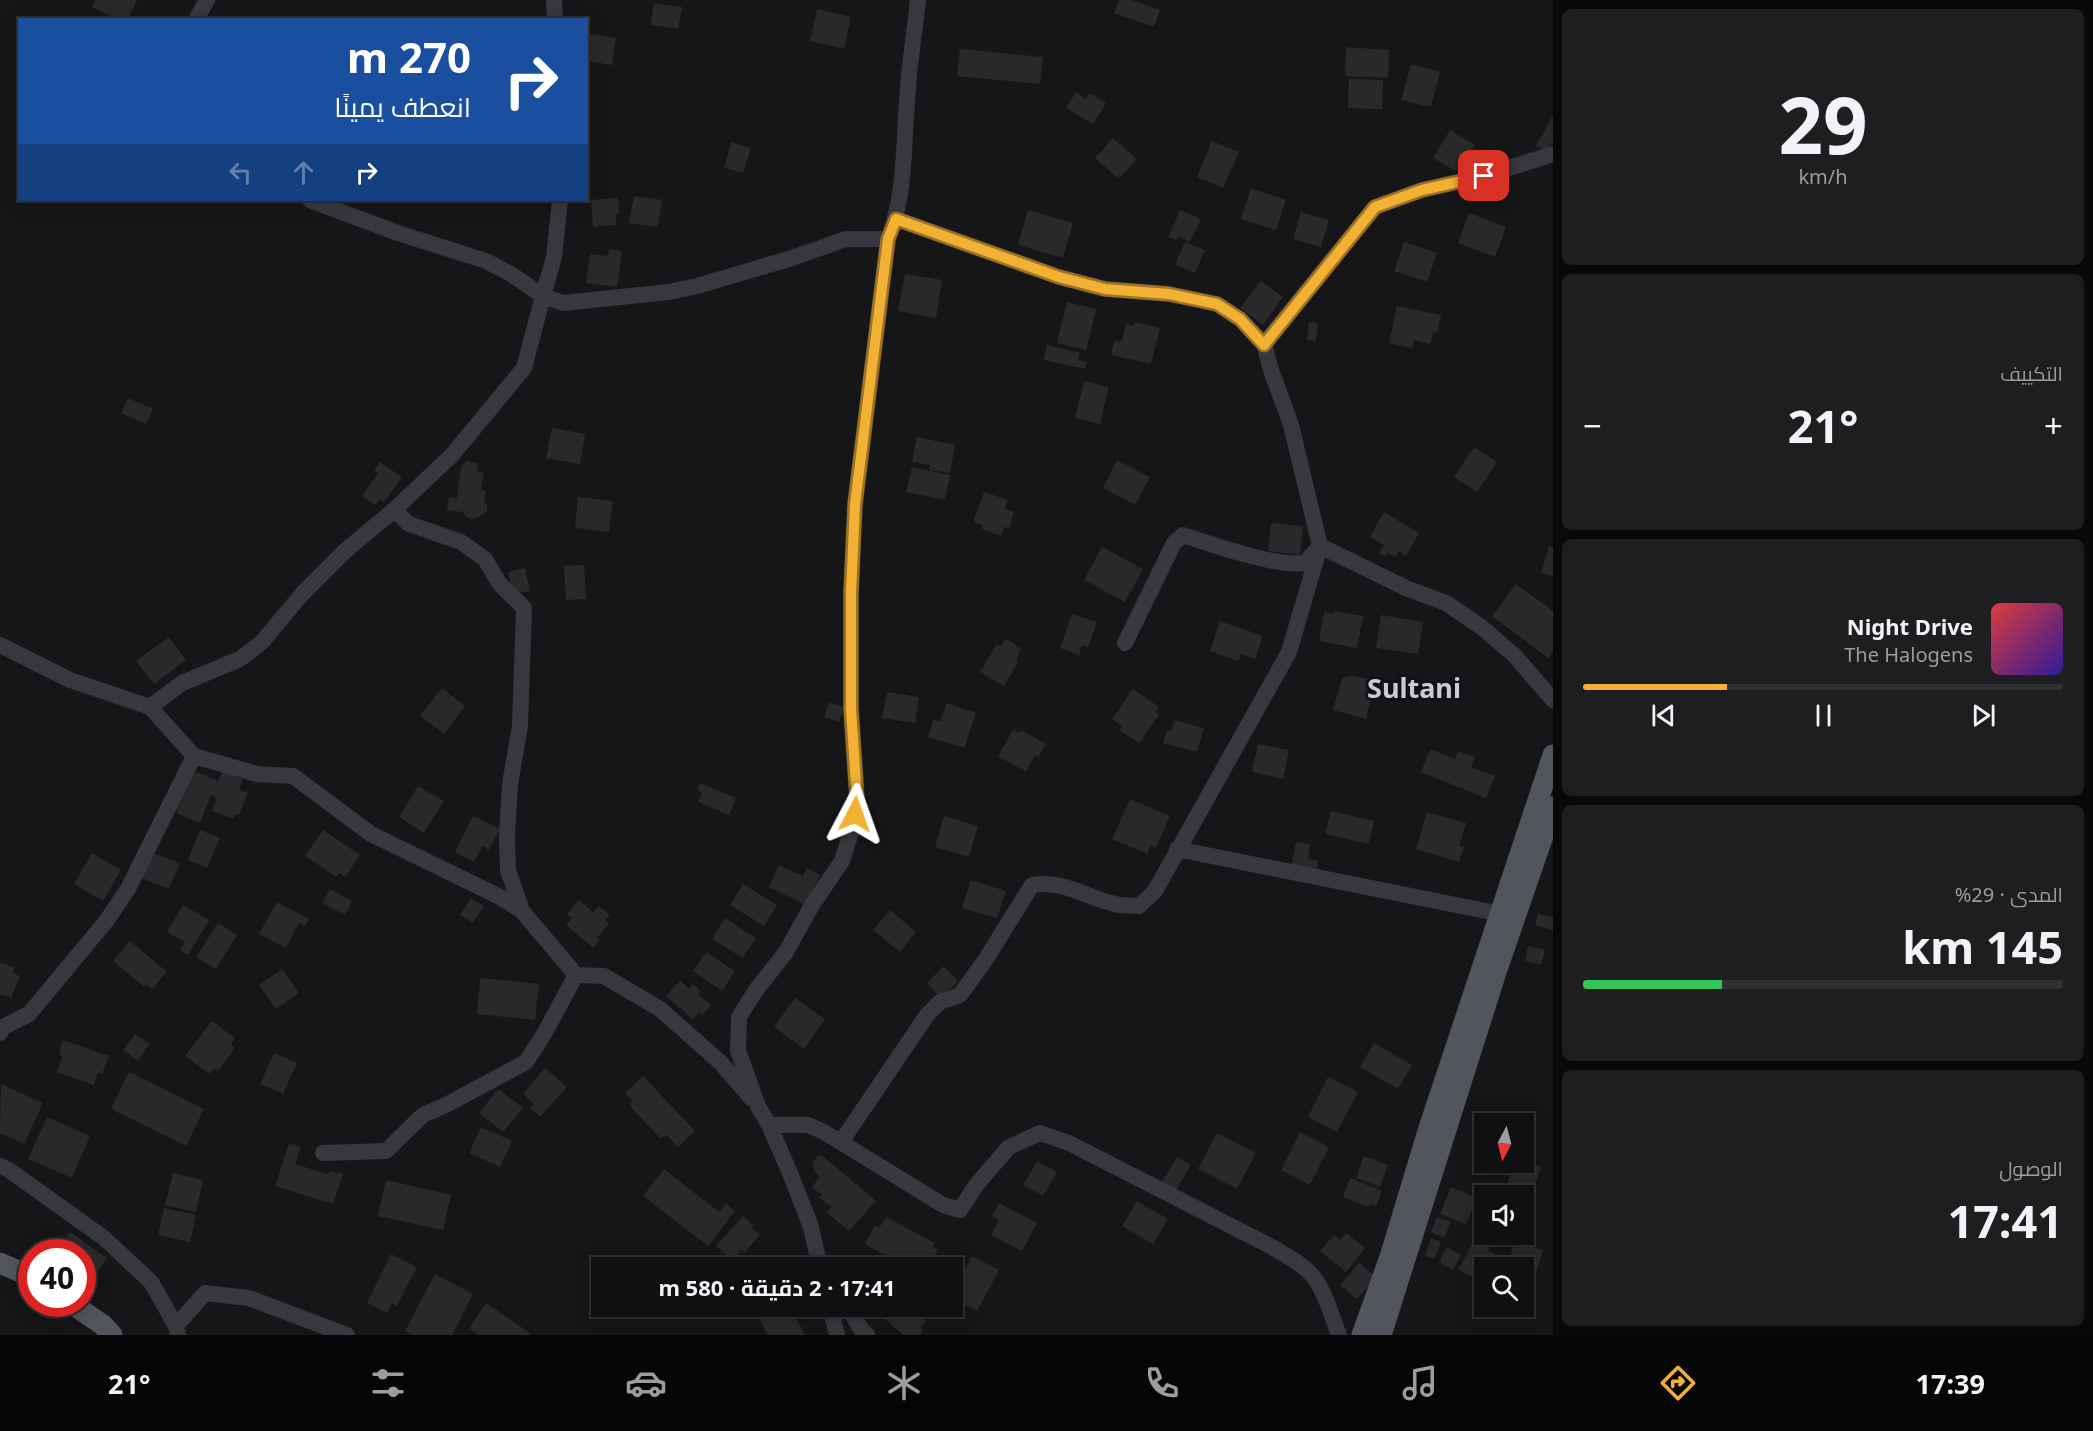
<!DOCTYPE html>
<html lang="ar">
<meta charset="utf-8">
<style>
:root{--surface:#101012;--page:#1e1e20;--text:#f1f3f6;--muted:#9c9d9f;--line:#303032;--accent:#f2b134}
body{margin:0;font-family:"Noto Sans",Cairo,sans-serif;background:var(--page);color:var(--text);direction:rtl;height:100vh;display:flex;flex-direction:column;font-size:22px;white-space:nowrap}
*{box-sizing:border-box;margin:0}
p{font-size:20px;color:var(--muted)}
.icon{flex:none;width:33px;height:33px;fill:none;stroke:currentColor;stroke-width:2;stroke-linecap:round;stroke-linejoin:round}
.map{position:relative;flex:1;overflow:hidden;direction:ltr}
.details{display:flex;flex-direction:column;gap:9px;padding:9px;background:#09090a;width:540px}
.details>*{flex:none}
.banner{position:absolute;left:18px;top:18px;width:570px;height:183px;border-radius:0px;box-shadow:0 3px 15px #0003,0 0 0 2px var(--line);direction:rtl;background:#1a4fa0;color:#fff;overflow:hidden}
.needle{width:39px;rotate:187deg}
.tools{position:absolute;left:1474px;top:1113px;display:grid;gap:12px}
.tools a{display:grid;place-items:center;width:60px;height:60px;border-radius:0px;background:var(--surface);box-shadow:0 3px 15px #0003,0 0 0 2px var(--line);font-size:30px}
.speed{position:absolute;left:18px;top:1239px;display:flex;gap:12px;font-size:30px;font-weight:700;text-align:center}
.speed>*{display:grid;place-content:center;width:78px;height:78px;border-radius:50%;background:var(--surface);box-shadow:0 3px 15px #0003,0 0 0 2px var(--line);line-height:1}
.speed .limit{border:9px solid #d22;background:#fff;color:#111}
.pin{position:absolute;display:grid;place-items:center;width:51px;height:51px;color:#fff;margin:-26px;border-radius:12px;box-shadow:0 3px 9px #0006}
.me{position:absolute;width:66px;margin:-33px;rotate:4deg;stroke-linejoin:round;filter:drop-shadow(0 0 4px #0008)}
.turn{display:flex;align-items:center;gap:21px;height:126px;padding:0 18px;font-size:27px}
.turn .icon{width:78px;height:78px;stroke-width:2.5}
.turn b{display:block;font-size:42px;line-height:51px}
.lanes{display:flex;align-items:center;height:57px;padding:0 18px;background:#0003;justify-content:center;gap:30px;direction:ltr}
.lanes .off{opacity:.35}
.big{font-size:45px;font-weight:700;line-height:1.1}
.details .tile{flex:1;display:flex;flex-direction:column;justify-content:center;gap:9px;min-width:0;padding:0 21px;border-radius:9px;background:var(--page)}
.details .dial{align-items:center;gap:0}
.dial b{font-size:78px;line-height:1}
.song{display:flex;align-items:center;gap:18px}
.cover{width:72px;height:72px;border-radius:9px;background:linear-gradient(135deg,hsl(0 70% 55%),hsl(250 70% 35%))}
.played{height:6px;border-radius:3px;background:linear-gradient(90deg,var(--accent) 30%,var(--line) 30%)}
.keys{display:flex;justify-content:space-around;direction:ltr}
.heat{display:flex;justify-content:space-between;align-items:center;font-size:33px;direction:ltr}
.charge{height:9px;border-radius:4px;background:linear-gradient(90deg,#34c759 29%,var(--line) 0)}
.trip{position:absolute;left:591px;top:1257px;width:372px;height:60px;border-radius:0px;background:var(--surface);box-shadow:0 3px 15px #0003,0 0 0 2px var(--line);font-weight:700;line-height:60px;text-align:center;direction:rtl}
.tabs{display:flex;height:96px;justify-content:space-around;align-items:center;background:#060607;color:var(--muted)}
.tabs .icon{width:42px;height:42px}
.tabs .selected{color:var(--accent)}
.tabs b{font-size:27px;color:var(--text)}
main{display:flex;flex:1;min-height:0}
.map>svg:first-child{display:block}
</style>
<main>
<section class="details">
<div class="tile dial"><b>29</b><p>km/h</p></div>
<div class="tile"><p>التكييف</p>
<div class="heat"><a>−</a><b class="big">21°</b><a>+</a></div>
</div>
<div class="tile">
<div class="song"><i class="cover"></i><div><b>Night Drive</b><p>The Halogens</p></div></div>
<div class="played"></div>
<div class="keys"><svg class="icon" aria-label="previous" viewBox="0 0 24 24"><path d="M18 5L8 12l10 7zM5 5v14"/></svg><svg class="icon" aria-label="pause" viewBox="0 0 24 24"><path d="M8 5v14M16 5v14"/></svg><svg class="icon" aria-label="next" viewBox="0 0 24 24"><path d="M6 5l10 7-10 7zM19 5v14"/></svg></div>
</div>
<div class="tile"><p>المدى · 29%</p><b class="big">145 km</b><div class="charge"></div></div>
<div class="tile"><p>الوصول</p><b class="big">17:41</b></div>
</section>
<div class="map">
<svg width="1553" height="1335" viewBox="0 0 1553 1335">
<rect width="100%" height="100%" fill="#161618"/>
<path fill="#29292c" d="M95,0H137L128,20H119L92,7Z
M1119,0H1132L1160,10L1154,27L1114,13Z
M654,3L682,7L678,29L651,25Z
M817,9L851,17L844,49L810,41Z
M586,33L616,38L612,65L586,61Z
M1346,47L1389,50L1388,78L1345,76Z
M960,49L1043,57L1040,84L957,76Z
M1411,64L1440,72L1431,107L1401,100Z
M1349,79L1383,80L1382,109L1348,108Z
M1076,92L1086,99L1089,93L1106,103L1093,124L1066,108Z
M1553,115V143L1545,150L1536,146Z
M1450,130L1475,145L1459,173L1433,158Z
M1113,138L1137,159L1119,179L1095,158Z
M1212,141L1239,152L1223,188L1197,177Z
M731,142L751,148L743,173L724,168Z
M1251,188L1286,200L1276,230L1241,219Z
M634,196L662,200L658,227L629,223Z
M618,198L619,214H616V225L593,227L591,200Z
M1028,210L1073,223L1063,258L1018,245Z
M1180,210L1201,219L1190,242L1178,236L1176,240L1168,237Z
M1301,212L1329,220L1321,247L1293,239Z
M1469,213L1506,227L1495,257L1458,243Z
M1185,242L1205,250L1195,273L1175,265Z
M1404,242L1437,253L1427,282L1394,271Z
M609,249L622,251L617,287L586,283L590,254L608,256Z
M905,274L942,280L936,318L898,311Z
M1261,281L1283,297L1263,325L1240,308Z
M1067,302L1096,309L1086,350L1057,343Z
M1397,306L1441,315L1437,333L1433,332L1430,344L1414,340L1412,348L1389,343Z
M1135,322L1160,328L1151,364L1111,355L1114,342L1122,341L1126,324L1134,326Z
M1309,322L1318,323L1316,341L1307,340Z
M1047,345L1080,353L1078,360L1087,362L1085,369L1044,360Z
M1084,381L1109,387L1100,424L1075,418Z
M128,398L153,409L146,424L121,413Z
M552,428L585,434L580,464L546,458Z
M917,437L955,445L950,473L929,470L930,465L912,462Z
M1474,447L1497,462L1477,492L1454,477Z
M1117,460L1150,477L1135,505L1103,488Z
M467,461L477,463L478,472L484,473L481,490L486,491L484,502L487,504V511L477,518L470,519L462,512L447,510L449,497L457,498L461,466Z
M380,462L402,477L384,502L380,499L375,505L362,496L378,473L374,470Z
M912,467L950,475L945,500L906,492Z
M984,492L1008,500L1005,509L1014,512L1009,528L1004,527L1001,536L982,529L983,526L973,522Z
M578,497L613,501L609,532L575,528Z
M1384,512L1419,533L1406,556L1399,551L1395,557L1388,553L1386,557L1379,553L1384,545L1370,537Z
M1271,523L1303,526L1300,555L1268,551Z
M1549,546L1553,547V576L1541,573Z
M1102,547L1143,569L1125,602L1084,580Z
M584,565L586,599L566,600L564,566Z
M525,568L530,591L513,594L508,572Z
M1516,584L1553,611V650L1548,658L1492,616Z
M1333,611L1363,616L1357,648L1319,641L1324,612L1333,614Z
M1072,614L1097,622L1088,647L1082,645L1079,655L1060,648Z
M1381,615L1423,622L1418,654L1376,648Z
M1220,621L1263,636L1255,659L1241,654L1238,661L1210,651Z
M169,637L186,660L154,684L136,661Z
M1006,639L1021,648L1016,661L1018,662L1004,686L980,672L997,644L1001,646Z
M1352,676L1370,679L1374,686L1366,719L1333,710L1342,678Z
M442,688L465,706L444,734L420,716Z
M1133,689L1159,707L1156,712L1159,715L1139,743L1119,730L1122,726L1112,719Z
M887,692L919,697L915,723L882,718Z
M829,702L844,707L839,722L824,717Z
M947,703L976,713L964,748L928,737L933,720L940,721Z
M1174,720L1204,728L1197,752L1163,743L1167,730L1171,731Z
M1013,730L1020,733L1021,730L1046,744L1038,757L1035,755L1026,772L998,756Z
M1258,744L1289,750L1283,779L1252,772Z
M1430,749L1455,759L1458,751L1475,757L1471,767L1495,776L1486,798L1421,772Z
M222,771L243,779L239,790L248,793L239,815L236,814L234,819L212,811L217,798L211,795L200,823L176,813L191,776L197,772L218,781Z
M700,783L736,798L729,815L698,802L702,792L697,790Z
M418,786L444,801L424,833L399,817Z
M1130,799L1170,816L1156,848L1151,845L1147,854L1112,839Z
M1331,811L1374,821L1369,844L1325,834Z
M1427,812L1466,823L1459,846L1464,847L1459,862L1416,849Z
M473,816L500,829L489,850L482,846L474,862L455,852Z
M944,816L978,826L969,857L935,847Z
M200,830L220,838L207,868L188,860Z
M323,830L360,855L345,877L339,873L336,877L305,856Z
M1296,842L1310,844L1308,859L1318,861L1316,873L1291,868Z
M151,852L180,863L169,889L141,878Z
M92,853L121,870L103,901L74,884Z
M779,865L803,876L807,868L820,875L806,905L769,887Z
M971,880L1006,891L997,918L962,908Z
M743,884L777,905L764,926L730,905Z
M330,889L352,901L345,915L322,903Z
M471,898L484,906L473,923L460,915Z
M579,900L593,912L599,906L610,915L605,920L609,924L597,938L600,940L593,948L566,925L572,918L567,914Z
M277,902L309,919L305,926L299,923L286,948L259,934Z
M183,905L209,920L188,955L180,950L185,942L167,932Z
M890,910L916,932L900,952L873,930Z
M1538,914L1553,917V930L1535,925Z
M725,918L756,938L743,958L712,939Z
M218,923L237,935L216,969L196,957Z
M130,941L167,972L152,989L146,984L144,987L113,961Z
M1528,946L1545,950L1541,965L1525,961Z
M706,952L735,971L722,991L693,971Z
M0,962L15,968L13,973L20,976L11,998L0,994Z
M944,966L958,981L941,998L927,983Z
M282,969L299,993L276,1009L259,985Z
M480,978L539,984L535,1020L477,1014Z
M680,980L689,989L693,984L701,991L698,994L711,1005L702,1015L699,1012L693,1019L666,996Z
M795,998L825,1019L804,1049L774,1027Z
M212,1021L235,1038L231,1044L235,1048L218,1071L214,1068L209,1074L185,1056Z
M135,1034L150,1044L138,1061L123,1050Z
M63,1040L109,1056L102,1074L98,1072L94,1085L57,1072L62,1057L59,1054Z
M1374,1043L1412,1065L1398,1089L1360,1067Z
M274,1053L297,1063L283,1094L260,1084Z
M545,1068L567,1087L540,1117L530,1108L534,1104L523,1094Z
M129,1072L204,1109L186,1146L111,1109Z
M643,1076L695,1131L678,1147L667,1135L660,1138L629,1105L633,1101L625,1093Z
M1328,1077L1358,1092L1337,1132L1308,1117Z
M1,1084L43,1103L24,1144L0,1133Z
M498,1089L523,1108L503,1132L479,1113Z
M47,1117L90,1136L72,1178L28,1159Z
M481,1127L512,1141L500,1167L469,1153Z
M1300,1132L1329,1147L1310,1185L1281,1170Z
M1217,1133L1256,1153L1237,1189L1198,1169Z
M289,1143L301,1147L295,1164L327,1174L331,1171L343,1174L333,1204L275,1186Z
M818,1156H823L876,1201L849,1231L826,1212L832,1207L819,1198L822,1195L812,1187L820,1176L814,1171L813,1162Z
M1364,1156L1388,1165L1380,1187L1356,1178Z
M1177,1157L1191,1165L1176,1190L1162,1182Z
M1037,1161L1057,1172L1043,1196L1023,1185Z
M1524,1161L1541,1166L1529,1206L1524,1205V1196H1513V1194L1505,1191L1514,1162H1524Z
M664,1169L719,1212L726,1203L735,1211L708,1246L643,1196Z
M173,1173L203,1180L196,1212L165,1205Z
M1350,1178L1382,1191L1376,1206L1370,1204L1368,1207L1343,1197Z
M386,1180L451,1195L443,1230L378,1216Z
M1451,1187L1485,1201V1213L1473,1208L1466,1224L1440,1214Z
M1137,1201L1168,1219L1153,1244L1122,1226Z
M999,1203L1037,1223L1022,1251L991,1235L999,1220L992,1216Z
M164,1208L196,1215L190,1242L158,1235Z
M743,1216L753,1225L751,1227L760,1235L745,1252L742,1250L732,1260L716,1246Z
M886,1217L935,1243L933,1247L938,1250L928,1268H909L865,1244L875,1226L879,1228Z
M1437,1217L1451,1222L1444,1238L1431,1232Z
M70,1232L107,1258L90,1283L82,1278V1252H56Z
M1346,1233L1365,1248L1346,1272L1320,1251L1334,1235L1340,1240Z
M1478,1233L1493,1241L1488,1250L1496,1255L1489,1268H1485V1276L1482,1282L1458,1270Z
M1431,1238L1441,1242L1434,1259L1425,1255Z
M1514,1242L1543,1250L1533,1284L1524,1281V1268H1507Z
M1447,1247L1461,1255L1453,1270L1439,1262Z
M391,1254L417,1267L397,1306L392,1303L387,1313L367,1303Z
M972,1256L999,1270L977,1311L952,1298V1292Z
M1359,1263L1376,1277L1357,1299L1340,1285Z
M435,1274L473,1294L452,1335H413L405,1331Z
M486,1303L530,1333L529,1335H479L469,1328Z
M763,1306H790L805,1335H768L755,1311Z
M870,1306H909L926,1321L920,1328L923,1331L920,1335H903Z"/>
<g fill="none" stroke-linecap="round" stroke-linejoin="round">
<path stroke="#37383d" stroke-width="16" d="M554,0L555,20
M196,20L207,0
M310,200L398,233L486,261L511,274L543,296L524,368L452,455L394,510
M560,200L554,257L543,296L563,303L669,292L697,286L792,258L846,239H888
M896,219L1059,277L1105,289L1169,294L1217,304L1240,319L1264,344L1271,370L1291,425L1320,546L1305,563C1275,567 1213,545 1183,535L1174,543L1125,643
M1264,344L1375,207L1422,190L1484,176L1553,154
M0,645L70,680L150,707
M194,756L150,707L182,683L240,659L262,642L302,594L345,551L394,510L409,524L461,542L485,559L499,583L524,608L520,726L510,784L507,835L508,870L522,911
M1177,849L1501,914
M576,975L604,976L660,1009L721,1063L751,1098
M0,1033L3,1027L29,1014L107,920L128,889L194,756L257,774L293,776L371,834L500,897L522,911L576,975L544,1034L526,1062L446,1105L423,1115L386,1151L323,1153
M769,1125H808L824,1132L943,1205L960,1210L977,1184L1009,1147L1040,1133L1069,1143L1274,1248C1286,1256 1301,1263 1310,1273C1325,1289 1331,1315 1339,1335
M841,1142L927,1015L940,1002L960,995L986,959L1032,885C1065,879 1089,900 1120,905C1126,906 1133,905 1139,906L1155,891L1289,652L1320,546L1406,588L1446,603L1480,626L1514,655L1553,700
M0,1166L9,1170L104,1238L151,1282L176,1326
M820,1268L811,1227L790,1173L769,1125L758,1106L738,1051L739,1017L756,990L786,952L812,905L842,861L852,829L857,799L851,709V593L855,504L888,239C907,192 903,138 908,88C910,58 915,29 918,0
M830,1306L837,1335
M847,1306L861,1329L867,1335
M178,1334L176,1326L205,1293L249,1298L347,1335"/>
<path stroke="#53555c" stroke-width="21" d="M0,1263L32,1277
M72,1304L103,1325L112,1335
M1362,1335L1390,1257L1428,1131L1553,755
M1381,1335L1496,972L1553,807"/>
</g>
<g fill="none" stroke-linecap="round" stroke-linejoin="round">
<g stroke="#9d7322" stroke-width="15">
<path id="route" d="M855,814L857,799L851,709V593L855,504L888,239L896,219L1059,277L1105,289L1169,294L1217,304L1240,319L1264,345L1375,207L1422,190L1484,176"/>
</g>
<use href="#route" stroke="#f2b134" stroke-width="10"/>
</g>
<g text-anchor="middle" stroke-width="6" stroke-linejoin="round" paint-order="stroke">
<g font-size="27" font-weight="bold" fill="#c9ccd4" stroke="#111113">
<text x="1414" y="698">Sultani</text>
</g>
</g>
</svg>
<div class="tools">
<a><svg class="needle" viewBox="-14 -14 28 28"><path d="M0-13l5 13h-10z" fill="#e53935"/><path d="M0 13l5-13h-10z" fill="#9c9d9f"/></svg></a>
<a><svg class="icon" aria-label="sound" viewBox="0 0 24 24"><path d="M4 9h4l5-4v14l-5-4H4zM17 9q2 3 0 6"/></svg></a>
<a><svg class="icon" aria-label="search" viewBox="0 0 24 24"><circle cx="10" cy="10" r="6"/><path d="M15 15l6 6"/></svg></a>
</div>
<div class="speed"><div class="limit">40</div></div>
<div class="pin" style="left:1484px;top:176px;background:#d93025"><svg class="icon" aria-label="arrive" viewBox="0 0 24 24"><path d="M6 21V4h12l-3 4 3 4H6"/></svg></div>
<svg class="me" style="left:855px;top:814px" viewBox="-20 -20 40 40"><path d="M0-17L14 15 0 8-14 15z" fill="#f2b134" stroke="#fff" stroke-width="4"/></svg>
<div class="trip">17:41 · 2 دقيقة · 580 m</div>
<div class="banner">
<div class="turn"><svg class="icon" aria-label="right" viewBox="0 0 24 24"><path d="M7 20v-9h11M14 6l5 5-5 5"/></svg><div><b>270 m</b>انعطف يمينًا</div></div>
<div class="lanes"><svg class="icon off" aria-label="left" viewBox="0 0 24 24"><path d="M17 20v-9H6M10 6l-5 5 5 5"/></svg><svg class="icon off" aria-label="ahead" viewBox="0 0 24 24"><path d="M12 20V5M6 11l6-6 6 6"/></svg><svg class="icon" aria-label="right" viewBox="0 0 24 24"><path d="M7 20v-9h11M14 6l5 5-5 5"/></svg></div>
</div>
</div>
</main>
<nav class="tabs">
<b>17:39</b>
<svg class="icon selected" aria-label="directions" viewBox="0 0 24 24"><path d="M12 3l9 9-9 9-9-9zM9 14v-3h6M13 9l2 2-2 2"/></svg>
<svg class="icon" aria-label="music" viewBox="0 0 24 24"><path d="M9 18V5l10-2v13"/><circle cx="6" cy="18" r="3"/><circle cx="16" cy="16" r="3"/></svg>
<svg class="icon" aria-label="phone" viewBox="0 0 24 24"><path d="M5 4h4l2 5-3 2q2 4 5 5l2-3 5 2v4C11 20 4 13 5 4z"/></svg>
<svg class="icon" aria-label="climate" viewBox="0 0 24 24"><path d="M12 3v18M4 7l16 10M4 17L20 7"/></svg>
<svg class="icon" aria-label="car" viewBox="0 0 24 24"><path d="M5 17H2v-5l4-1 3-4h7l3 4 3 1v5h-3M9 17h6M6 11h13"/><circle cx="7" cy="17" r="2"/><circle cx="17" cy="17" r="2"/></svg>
<svg class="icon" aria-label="filters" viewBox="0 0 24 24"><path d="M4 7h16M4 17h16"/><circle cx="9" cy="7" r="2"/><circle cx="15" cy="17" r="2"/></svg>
<b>21°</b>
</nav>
